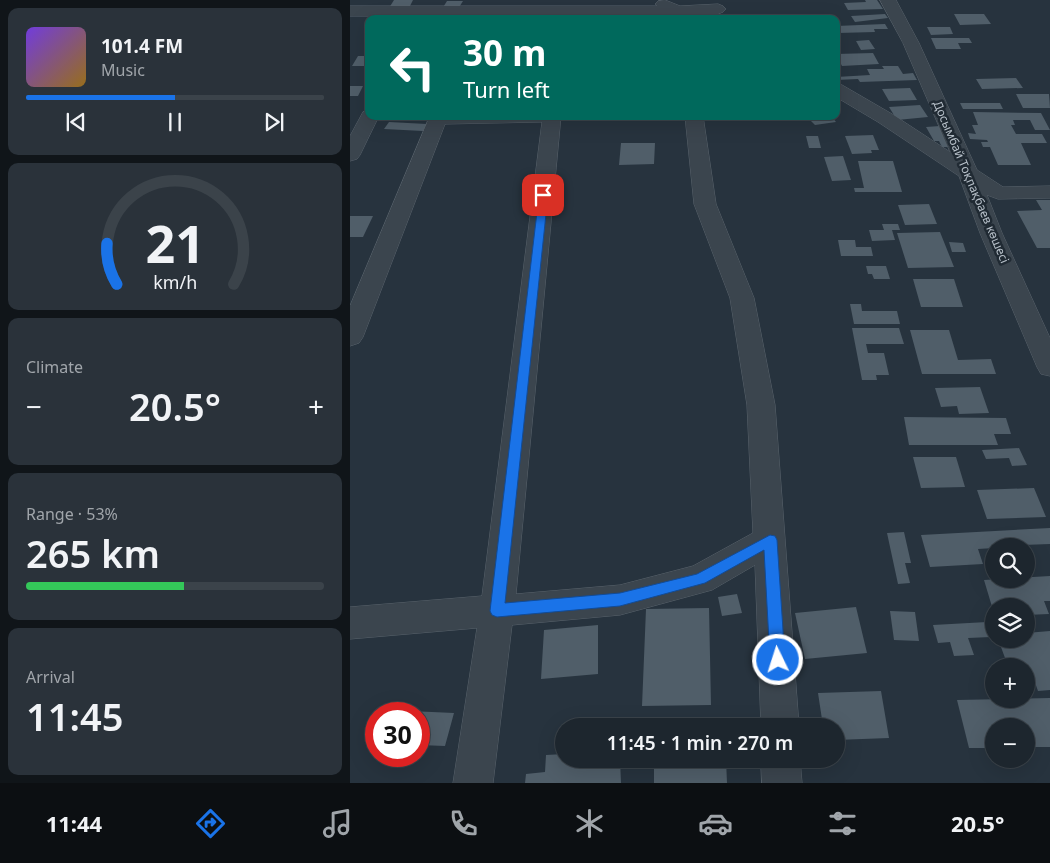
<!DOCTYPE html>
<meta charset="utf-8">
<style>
:root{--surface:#1d262e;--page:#2a323a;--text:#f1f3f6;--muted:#a0a5aa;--line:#3b434a;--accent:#1a73e8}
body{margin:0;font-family:"Noto Sans",sans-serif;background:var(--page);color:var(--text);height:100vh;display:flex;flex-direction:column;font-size:19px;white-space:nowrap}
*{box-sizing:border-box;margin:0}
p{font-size:16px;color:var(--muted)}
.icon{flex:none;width:28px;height:28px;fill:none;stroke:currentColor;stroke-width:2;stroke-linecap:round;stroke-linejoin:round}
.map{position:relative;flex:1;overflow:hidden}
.side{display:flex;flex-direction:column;gap:8px;padding:8px;background:#101519;width:350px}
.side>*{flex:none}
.hud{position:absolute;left:15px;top:15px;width:475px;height:105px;border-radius:10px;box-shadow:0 5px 20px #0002,0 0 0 1px var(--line);background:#00695c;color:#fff;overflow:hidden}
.buttons{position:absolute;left:635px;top:538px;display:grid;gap:10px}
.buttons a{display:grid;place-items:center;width:50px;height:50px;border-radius:50%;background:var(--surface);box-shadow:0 5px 20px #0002,0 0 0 1px var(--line);font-size:25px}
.speed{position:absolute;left:15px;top:702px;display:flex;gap:10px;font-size:25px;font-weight:700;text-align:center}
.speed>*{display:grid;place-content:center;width:65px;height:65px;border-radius:50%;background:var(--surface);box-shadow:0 5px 20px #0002,0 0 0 1px var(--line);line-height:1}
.speed .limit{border:8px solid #d22;background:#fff;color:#111}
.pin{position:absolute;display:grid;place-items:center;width:42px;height:42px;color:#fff;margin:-21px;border-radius:10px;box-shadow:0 2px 8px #0006}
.me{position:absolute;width:55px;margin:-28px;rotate:356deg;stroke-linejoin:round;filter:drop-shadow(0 0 4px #0008)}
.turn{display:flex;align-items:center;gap:18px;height:105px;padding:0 15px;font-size:22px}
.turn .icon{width:65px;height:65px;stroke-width:2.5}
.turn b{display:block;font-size:35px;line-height:42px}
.big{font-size:38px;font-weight:600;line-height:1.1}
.side .widget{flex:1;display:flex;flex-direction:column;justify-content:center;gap:8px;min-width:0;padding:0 18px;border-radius:10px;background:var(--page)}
.side .dial{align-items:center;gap:0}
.dial svg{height:130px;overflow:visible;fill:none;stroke:var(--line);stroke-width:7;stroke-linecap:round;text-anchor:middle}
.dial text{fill:var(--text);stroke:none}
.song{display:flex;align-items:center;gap:15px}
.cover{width:60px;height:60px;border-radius:8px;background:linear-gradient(135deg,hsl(260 70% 55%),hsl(40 70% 35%))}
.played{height:5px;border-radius:2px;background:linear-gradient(90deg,var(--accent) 50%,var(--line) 50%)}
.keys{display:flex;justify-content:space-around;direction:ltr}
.heat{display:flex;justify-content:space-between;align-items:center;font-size:28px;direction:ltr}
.charge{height:8px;border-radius:4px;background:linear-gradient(90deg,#34c759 53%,var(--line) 0)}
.trip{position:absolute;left:205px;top:718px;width:290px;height:50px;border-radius:25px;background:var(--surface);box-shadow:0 5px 20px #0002,0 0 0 1px var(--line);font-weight:600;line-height:50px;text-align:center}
.tabs{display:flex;height:80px;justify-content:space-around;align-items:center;background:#0c0f12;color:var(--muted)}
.tabs .icon{width:35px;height:35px}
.tabs .on{color:var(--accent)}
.tabs b{font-size:22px;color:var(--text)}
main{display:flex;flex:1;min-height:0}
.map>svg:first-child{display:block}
</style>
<main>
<section class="side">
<div class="widget">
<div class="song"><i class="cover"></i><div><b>101.4 FM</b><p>Music</p></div></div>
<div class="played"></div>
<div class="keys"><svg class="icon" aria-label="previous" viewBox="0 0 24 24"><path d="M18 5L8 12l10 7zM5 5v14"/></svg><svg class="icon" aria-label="pause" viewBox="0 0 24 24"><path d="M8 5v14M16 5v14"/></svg><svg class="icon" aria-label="next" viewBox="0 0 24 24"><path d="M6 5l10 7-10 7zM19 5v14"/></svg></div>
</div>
<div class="widget dial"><svg viewBox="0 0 100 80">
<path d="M14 69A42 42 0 1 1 86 69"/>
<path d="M14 69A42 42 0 0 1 8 44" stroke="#1a73e8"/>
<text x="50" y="56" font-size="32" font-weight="700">21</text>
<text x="50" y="72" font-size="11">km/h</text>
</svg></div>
<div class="widget"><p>Climate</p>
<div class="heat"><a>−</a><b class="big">20.5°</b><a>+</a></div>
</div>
<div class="widget"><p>Range · 53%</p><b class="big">265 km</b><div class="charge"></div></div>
<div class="widget"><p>Arrival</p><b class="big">11:45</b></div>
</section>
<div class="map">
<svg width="700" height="783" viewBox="0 0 700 783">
<rect width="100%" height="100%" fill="#27333e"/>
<path fill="#505e69" d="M44,0H63L59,8H39Z
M515,0H527L533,9L498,10L494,3L516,2Z
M97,1H113L108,9H92Z
M210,12H235L233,19H208Z
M133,13H156L154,19H131Z
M535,14L538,18L505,22L501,16Z
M604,14H634L641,24L610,25Z
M535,24L538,29H524L525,32L488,33L486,30V26Z
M577,27H600L603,34L581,35Z
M581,38H619L622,43H608L611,49H586Z
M519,40L525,49L511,50L506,41Z
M523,53L529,64L492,66L486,54Z
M8,56H19V66H2Z
M532,66H548L553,74L563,73L567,80L510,82L508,79L486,80V77L520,75L517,69H534Z
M666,78L673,88L632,89L626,79Z
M0,86H13L8,96H0Z
M560,88L567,100L539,101L532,89Z
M666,94H699L700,108H673Z
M610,103H650L653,109H613Z
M570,105L578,117L547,120L539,107Z
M623,112L691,113L700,130H685L680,120H663L665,125H661L666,134H692L697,143H671L681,165H648L640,147H633L631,142H638L637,140L620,139L618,133L626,134L622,125H628Z
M460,116H481L486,122L465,125L457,117Z
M39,122L77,124L73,131L34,129Z
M590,126L602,147H592L589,141H584L576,127Z
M523,135L529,150H521L522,153L502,154L495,136Z
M456,136H468L471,148H459Z
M271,143H305L304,164L269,165Z
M493,156L501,180L482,181L474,157Z
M508,161H543L552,192H505L504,188H514Z
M686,200H700V248H687L667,211L692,210Z
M579,204L587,224L555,225L548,205Z
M0,216H23L13,237H0Z
M532,224H548L550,230H542L545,240L522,241L519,230H534Z
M590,232L604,267L558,268L547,233Z
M488,240H505L506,247H521L523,256H491Z
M599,242L613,243L616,252H602Z
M516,266H536L540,279H524L522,274H518Z
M563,279H604L613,307H571Z
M500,304H511L512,311H547L550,324H504Z
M502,328H549L554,344H516L518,353H534L539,375H526L527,380H512Z
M560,330H599L608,360L641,359L646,374H572Z
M630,387L639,413L609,414L607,406L591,407L585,388Z
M554,417L656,418L661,434H644L648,445H559Z
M669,448L677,465L662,466L659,458L636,459L632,450Z
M563,457H606L615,487L571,488Z
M684,488L696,517L637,519L627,490Z
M700,528V544L644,546V548L628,549L633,564L580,567L571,535Z
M554,532L561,563H555L560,583L548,584L537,533Z
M700,576V601H694L699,614L676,615V606H644L643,610L634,580Z
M387,594L392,613L372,616L368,597Z
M506,607L517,653L455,659L445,613Z
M359,608L361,705L292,706L296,609Z
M540,611L565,612L569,641L544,640Z
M637,622L641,637L618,638L624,655L604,656L600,642L588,643L583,625Z
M248,625V674L191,679L194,630Z
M700,631V690L688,691L681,671H676V666H658L648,639H676V633Z
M531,691L539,738L486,740V726H473L468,693Z
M700,698V747H676V726H644V748H619L607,700Z
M38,710L104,713L95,746L69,745V714H37Z
M214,754V759H270L271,783H175L176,774L195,772L196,755Z
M304,759H376L377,783H304Z"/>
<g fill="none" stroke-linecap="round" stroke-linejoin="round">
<g stroke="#59636c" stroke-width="1">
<path id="minor" d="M315,0L330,6L368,4L373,6L376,9L373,12L368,14L328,16H0V6H307L305,4L308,1Z
M530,0H546L569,43L627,170L653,187L700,186V198L648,199L637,195L652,233L700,338V376L691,374L687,367L630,233L609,176L528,122L486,97V84L492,85L542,114L600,152L553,43Z
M19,111V116H29L10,155L7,159L0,161V136L13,112Z
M80,116H211L166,594L270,585L343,566L403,533L397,405L380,298L344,204L335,116H353L366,204L404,298L425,405L449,726H411L405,565L362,590L270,615L162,625L143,783H103L127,628L0,639V607L132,596L192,122L95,124L13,337L9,343L0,346V306Z
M411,759H450L452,783H412Z"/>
</g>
<use href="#minor" fill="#3b454e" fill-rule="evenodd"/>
</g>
<path fill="#1a73e8" stroke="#114b97" d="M193,193L198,195L155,603L270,593L347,574L420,535L425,536L427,540L435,660L433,665L428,667L422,665L420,660L414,550L355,583L270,606L147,617L142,615L140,611L189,195Z"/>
<g text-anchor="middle" stroke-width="5" stroke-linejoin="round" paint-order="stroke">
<g font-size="12" fill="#b7c0c9" stroke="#202a33">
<text transform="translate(621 182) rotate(67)" y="4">Досымбай Тоқпақбаев көшесі</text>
</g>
</g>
</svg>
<div class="buttons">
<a><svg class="icon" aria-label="search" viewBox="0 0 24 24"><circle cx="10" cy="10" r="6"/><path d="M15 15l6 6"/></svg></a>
<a><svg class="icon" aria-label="layers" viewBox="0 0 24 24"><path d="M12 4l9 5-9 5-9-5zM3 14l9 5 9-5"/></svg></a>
<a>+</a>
<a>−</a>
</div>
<div class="speed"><div class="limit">30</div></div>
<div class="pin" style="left:193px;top:195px;background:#d93025"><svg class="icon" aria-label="arrive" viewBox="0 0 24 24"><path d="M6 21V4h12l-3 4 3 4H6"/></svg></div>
<svg class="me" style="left:428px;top:660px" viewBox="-20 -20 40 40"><circle r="17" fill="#1a73e8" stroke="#fff" stroke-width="3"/><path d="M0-11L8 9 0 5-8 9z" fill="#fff"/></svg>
<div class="trip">11:45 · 1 min · 270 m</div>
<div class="hud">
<div class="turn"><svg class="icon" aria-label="left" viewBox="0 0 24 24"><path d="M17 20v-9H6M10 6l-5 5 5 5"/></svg><div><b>30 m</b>Turn left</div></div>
</div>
</div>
</main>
<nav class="tabs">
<b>11:44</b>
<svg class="icon on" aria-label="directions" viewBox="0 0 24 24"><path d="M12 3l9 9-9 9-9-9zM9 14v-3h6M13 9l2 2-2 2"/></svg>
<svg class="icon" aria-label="music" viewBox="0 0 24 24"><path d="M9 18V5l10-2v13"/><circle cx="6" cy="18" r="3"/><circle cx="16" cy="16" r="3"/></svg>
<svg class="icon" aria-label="phone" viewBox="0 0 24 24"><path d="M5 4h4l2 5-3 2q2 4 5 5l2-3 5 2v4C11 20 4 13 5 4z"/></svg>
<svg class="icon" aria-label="climate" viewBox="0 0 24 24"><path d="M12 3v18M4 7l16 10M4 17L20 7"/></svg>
<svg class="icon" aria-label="car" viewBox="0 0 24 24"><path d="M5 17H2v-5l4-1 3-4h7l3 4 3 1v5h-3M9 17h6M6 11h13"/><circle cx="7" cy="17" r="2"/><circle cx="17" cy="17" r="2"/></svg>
<svg class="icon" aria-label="filters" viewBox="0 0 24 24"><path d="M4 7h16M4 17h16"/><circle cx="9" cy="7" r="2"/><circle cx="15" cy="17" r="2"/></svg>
<b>20.5°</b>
</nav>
